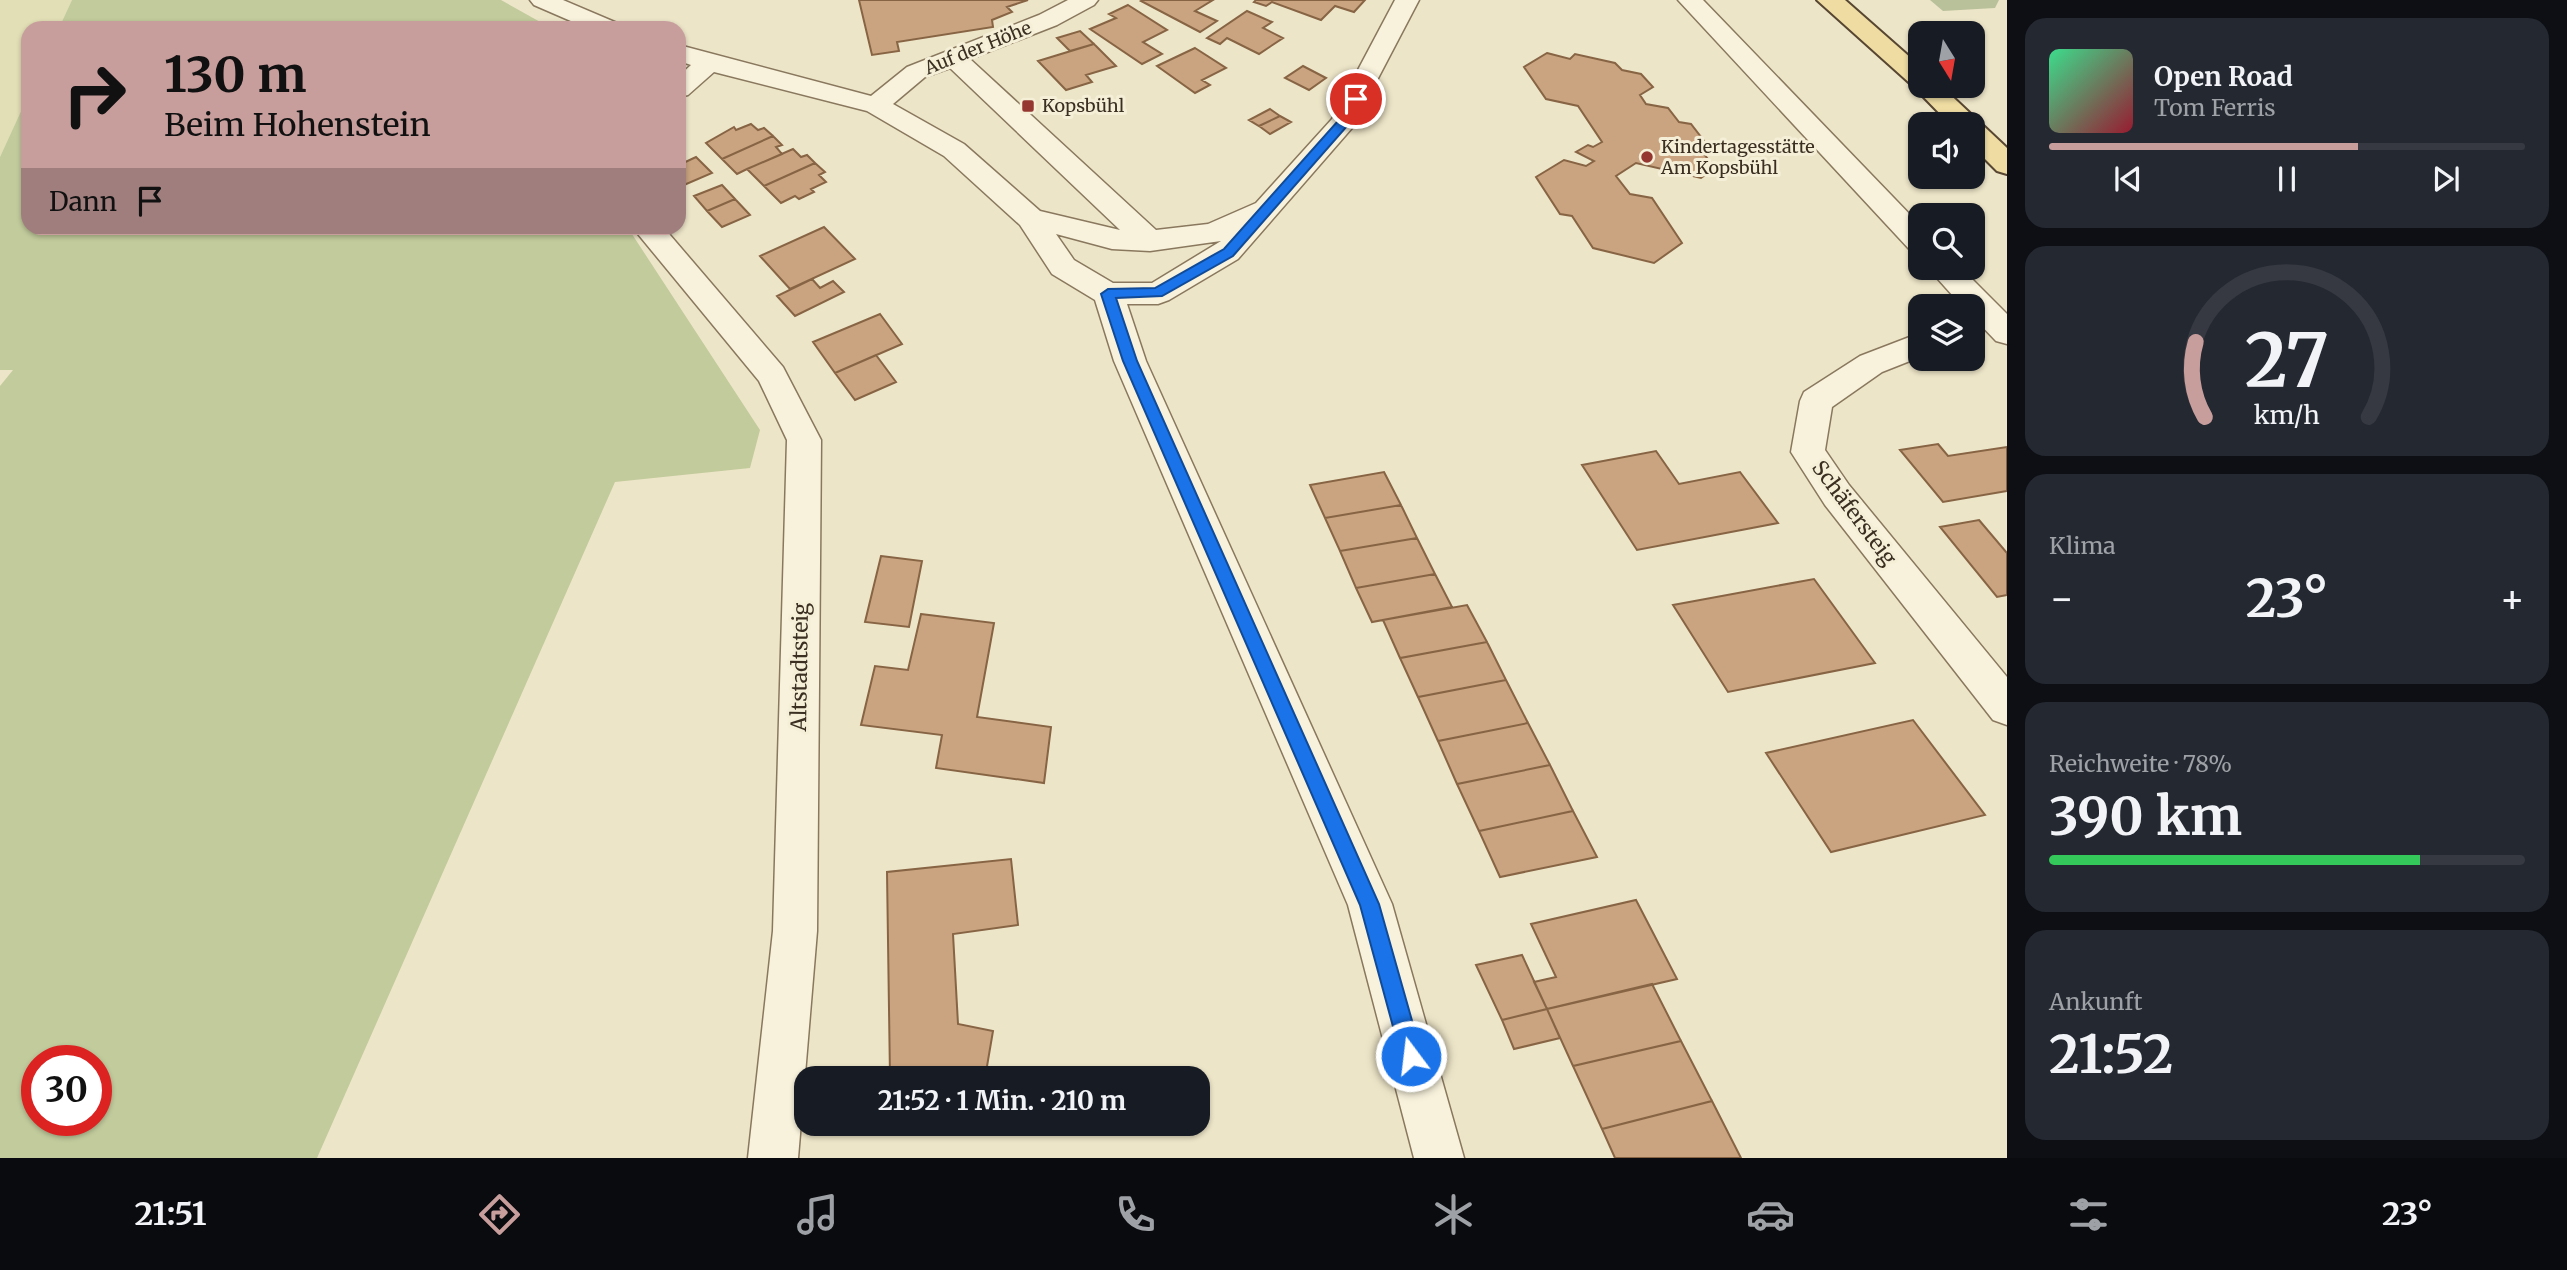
<!DOCTYPE html>
<html lang="de">
<meta charset="utf-8">
<style>
:root{--surface:#171b24;--page:#242831;--text:#f1f3f6;--muted:#9ea1a6;--line:#363941;--accent:#c89e9d}
body{margin:0;font-family:Merriweather,serif;background:var(--page);color:var(--text);height:100vh;display:flex;flex-direction:column;font-size:26px;white-space:nowrap}
*{box-sizing:border-box;margin:0}
p{font-size:23px;color:var(--muted)}
.icon{flex:none;width:38px;height:38px;fill:none;stroke:currentColor;stroke-width:2;stroke-linecap:round;stroke-linejoin:round}
.map{position:relative;flex:1;overflow:hidden}
.details{display:flex;flex-direction:column;gap:18px;padding:18px;background:#0d0f14;width:560px}
.details>*{flex:none}
.top-card{position:absolute;left:21px;top:21px;width:665px;height:214px;border-radius:21px;box-shadow:0 2px 5px #0004;background:#c89e9d;color:#111;overflow:hidden}
.needle{width:46px;rotate:169deg}
.controls{position:absolute;left:1908px;top:21px;display:grid;gap:14px}
.controls a{display:grid;place-items:center;width:77px;height:77px;border-radius:14px;background:var(--surface);box-shadow:0 2px 5px #0004;font-size:35px}
.speed{position:absolute;left:21px;top:1045px;display:flex;gap:14px;font-size:35px;font-weight:700;text-align:center}
.speed>*{display:grid;place-content:center;width:91px;height:91px;border-radius:50%;background:var(--surface);box-shadow:0 2px 5px #0004;line-height:1}
.speed .limit{border:10px solid #d22;background:#fff;color:#111}
.pin{position:absolute;display:grid;place-items:center;width:60px;height:60px;color:#fff;margin:-30px;border:4px solid #fff;border-radius:50%;box-shadow:0 2px 7px #0007}
.me{position:absolute;width:77px;margin:-38px;rotate:345deg;stroke-linejoin:round;filter:drop-shadow(0 0 5px #0008)}
.turn{display:flex;align-items:center;gap:24px;height:147px;padding:0 28px;font-size:32px}
.turn .icon{width:91px;height:91px;stroke-width:2.5}
.turn b{display:block;font-size:49px;line-height:60px}
.then{display:flex;align-items:center;height:66px;padding:0 28px;background:#0003;gap:14px;font-size:26px}
.big{font-size:52px;font-weight:700;line-height:1.1}
.details .card{flex:1;display:flex;flex-direction:column;justify-content:center;gap:10px;min-width:0;padding:0 24px;border-radius:21px;background:var(--page)}
.details .dial{align-items:center;gap:0}
.dial svg{height:182px;overflow:visible;fill:none;stroke:var(--line);stroke-width:7;stroke-linecap:round;text-anchor:middle}
.dial text{fill:var(--text);stroke:none}
.song{display:flex;align-items:center;gap:21px}
.cover{width:84px;height:84px;border-radius:10px;background:linear-gradient(135deg,hsl(150 70% 55%),hsl(350 70% 35%))}
.played{height:7px;border-radius:4px;background:linear-gradient(90deg,var(--accent) 65%,var(--line) 65%)}
.keys{display:flex;justify-content:space-around;direction:ltr}
.heat{display:flex;justify-content:space-between;align-items:center;font-size:38px;direction:ltr}
.charge{height:10px;border-radius:5px;background:linear-gradient(90deg,#34c759 78%,var(--line) 0)}
.trip{position:absolute;left:794px;top:1066px;width:416px;height:70px;border-radius:21px;background:var(--surface);box-shadow:0 2px 5px #0004;font-weight:700;line-height:70px;text-align:center}
.dock{display:flex;height:112px;justify-content:space-around;align-items:center;background:#090b0e;color:var(--muted)}
.dock .icon{width:49px;height:49px}
.dock .active{color:var(--accent)}
.dock b{font-size:32px;color:var(--text)}
main{display:flex;flex:1;min-height:0}
.map>svg:first-child{display:block}
</style>
<main>
<div class="map">
<svg width="2007" height="1158" viewBox="0 0 2007 1158">
<rect width="100%" height="100%" fill="#ede5c8"/>
<path fill="#e2dfb6" d="M0,0H72L59,28H28V96L0,157Z"/>
<path fill="#c2cb9c" fill-rule="evenodd" d="M72,0H501L551,28H59Z
M28,96V228H628L760,430L750,468L615,482L317,1158H0V386L13,370H0V157ZM96,1060V1120H37V1060Z"/>
<path fill="#b9c19b" d="M1930,0H1999L1995,8L1943,11Z"/>
<path fill="#caa480" stroke="#876444" stroke-width="2" d="M859,0H1028L1007,7L1012,12L992,20L993,27L897,42L899,51L872,55Z
M1143,0H1213L1195,11L1217,21L1200,32L1141,1Z
M1256,0H1365L1354,12L1335,6L1321,20L1272,2L1266,6L1254,2Z
M1128,5L1167,30L1143,42L1162,54L1142,64L1090,29L1116,18L1109,14Z
M1247,11L1272,22L1263,28L1283,38L1259,54L1227,38L1220,44L1207,38Z
M1080,31L1094,44L1070,51L1057,38Z
M1094,44L1116,66L1086,75L1092,82L1066,90L1038,61Z
M1195,48L1226,68L1202,80L1210,85L1195,93L1157,66Z
M1547,53L1570,59L1575,54L1615,63L1622,70L1641,74L1653,87L1640,95L1646,104L1668,108L1679,122L1691,124L1711,150L1704,154L1715,168L1701,178L1636,163L1616,176L1630,194L1652,198L1682,243L1654,263L1593,248L1572,216L1560,214L1536,177L1564,160L1586,166L1594,161L1576,152L1588,145L1593,147L1602,142L1578,106L1546,99L1524,67Z
M1303,66L1326,78L1309,90L1285,78Z
M1270,109L1280,116L1259,126L1249,120Z
M1280,116L1291,122L1270,134L1259,126Z
M751,124L758,130L764,128L773,136L722,159L706,143L734,127L736,130Z
M773,136L782,145L776,147L782,154L747,169L737,174L722,159Z
M793,149L801,157L807,155L815,163L764,186L747,169Z
M696,157L712,173L684,185L679,180V165Z
M815,163L825,172L819,175L826,182L811,189L814,192L799,199L795,196L781,203L764,186Z
M722,185L735,199L707,211L694,196Z
M735,199L750,215L722,227L707,211Z
M824,227L855,259L790,289L760,256Z
M812,279L820,288L833,281L844,292L795,316L777,296Z
M880,314L902,344L835,373L813,342Z
M876,355L896,382L855,400L835,373Z
M1938,444L1948,456L2007,447V491L1943,502L1900,450Z
M1656,451L1679,484L1740,472L1778,523L1637,550L1582,465Z
M1384,472L1401,505L1325,518L1310,485Z
M1401,505L1417,538L1340,551L1325,518Z
M1979,520L2007,553V595L1997,597L1940,527Z
M1417,538L1435,574L1356,588L1340,551Z
M881,556L922,561L909,627L865,622Z
M1435,574L1452,607L1372,622L1356,588Z
M1814,579L1875,663L1728,692L1673,605Z
M1467,605L1487,642L1400,658L1383,620Z
M921,614L994,623L977,717L1051,727L1044,783L936,768L942,735L861,725L875,666L908,670Z
M1487,642L1506,680L1418,697L1400,658Z
M1506,680L1528,723L1438,741L1418,697Z
M1913,720L1985,815L1831,852L1766,753Z
M1528,723L1550,765L1457,784L1438,741Z
M1550,765L1573,811L1479,831L1457,784Z
M1573,811L1597,857L1500,877L1479,831Z
M1011,859L1018,925L953,934L958,1024L993,1031L985,1078L933,1069L929,1078L890,1077L887,872Z
M1636,900L1677,979L1547,1009L1534,982L1556,977L1531,924Z
M1522,955L1547,1009L1502,1020L1476,965Z
M1652,984L1681,1041L1573,1066L1547,1009Z
M1547,1009L1560,1038L1514,1049L1502,1020Z
M1681,1041L1712,1101L1602,1129L1573,1066Z
M1712,1101L1741,1158H1615L1602,1129Z"/>
<g fill="none" stroke-linecap="round" stroke-linejoin="round">
<g stroke="#89785e" stroke-width="3">
<path id="minor" d="M530,0H563L617,23L620,28H587L534,5Z
M1068,0H1098L1094,5L1057,25L970,59L1156,230L1208,224L1256,203L1332,119L1395,0H1419L1352,128L1238,259L1169,300L1158,304H1127L1146,361L1392,904L1464,1158H1414L1348,905L1114,361L1095,300L1052,274L1020,225L944,156L867,111L714,72L688,95L679,97V76L691,65L679,61V45L871,96L907,67L1039,15ZM950,68L1120,230L1040,211L964,144L893,104L925,77ZM1056,234L1112,249L1150,251L1221,241L1152,283H1113L1074,260Z
M1678,0H1703L1920,225V253L1910,250Z
M633,228H664L783,367L821,440L817,931L798,1158H748L773,931L787,440L759,381Z
M1928,268H1961L2007,314V344L1996,341L1972,316V306H1962Z
M1920,333V357L1882,372L1832,407L1825,450L1849,485L2007,677V725L1993,720L1825,505L1791,452L1800,401L1804,392L1860,356Z"/>
</g>
<g stroke="#574631" stroke-width="4">
<path id="primary" d="M1817,0H1845L1920,66V86H1941L2007,148V174L1997,171L1972,146V124H1950L1913,86Z"/>
</g>
<use href="#minor" fill="#f8f2dc" fill-rule="evenodd"/>
<use href="#primary" fill="#eedca2" fill-rule="evenodd"/>
</g>
<path fill="#1a73e8" stroke="#114b97" stroke-width="2" d="M1356,95L1361,99L1348,125L1233,256L1162,296L1116,298L1137,361L1379,904L1422,1056L1419,1064L1411,1067L1404,1064L1401,1056L1360,905L1123,361L1101,294L1108,289L1155,288L1224,249L1338,121L1350,99Z"/>
<g fill="#953730" stroke="#f5efd8" stroke-width="2.5">
<rect x="1021" y="99" width="14" height="14" rx="3.5"/>
<circle cx="1647" cy="157" r="7"/>
</g>
<g text-anchor="middle" stroke-width="6" stroke-linejoin="round" paint-order="stroke">
<g font-size="18" fill="#3a2f21" stroke="#f5efd8">
<text transform="translate(978 48) rotate(-22)" y="6">Auf der Höhe</text>
</g>
<g font-size="18" fill="#3a2f21" stroke="#f5efd8" text-anchor="start">
<text x="1042" y="112">Kopsbühl</text>
<text x="1661" y="153">Kindertagesstätte<tspan x="1661" dy="21">Am Kopsbühl</tspan></text>
</g>
<g font-size="21" fill="#3a2f21" stroke="#f5efd8">
<text transform="translate(1854 513) rotate(53)" y="7">Schäfersteig</text>
<text transform="translate(800 667) rotate(-89)" y="7">Altstadtsteig</text>
</g>
</g>
</svg>
<div class="controls">
<a><svg class="needle" viewBox="-14 -14 28 28"><path d="M0-13l5 13h-10z" fill="#e53935"/><path d="M0 13l5-13h-10z" fill="#9ea1a6"/></svg></a>
<a><svg class="icon" aria-label="sound" viewBox="0 0 24 24"><path d="M4 9h4l5-4v14l-5-4H4zM17 9q2 3 0 6"/></svg></a>
<a><svg class="icon" aria-label="search" viewBox="0 0 24 24"><circle cx="10" cy="10" r="6"/><path d="M15 15l6 6"/></svg></a>
<a><svg class="icon" aria-label="layers" viewBox="0 0 24 24"><path d="M12 4l9 5-9 5-9-5zM3 14l9 5 9-5"/></svg></a>
</div>
<div class="speed"><div class="limit">30</div></div>
<div class="pin" style="left:1356px;top:99px;background:#d93025"><svg class="icon" aria-label="arrive" viewBox="0 0 24 24"><path d="M6 21V4h12l-3 4 3 4H6"/></svg></div>
<svg class="me" style="left:1411px;top:1056px" viewBox="-20 -20 40 40"><circle r="17" fill="#1a73e8" stroke="#fff" stroke-width="3"/><path d="M0-11L8 9 0 5-8 9z" fill="#fff"/></svg>
<div class="trip">21:52 · 1 Min. · 210 m</div>
<div class="top-card">
<div class="turn"><svg class="icon" aria-label="right" viewBox="0 0 24 24"><path d="M7 20v-9h11M14 6l5 5-5 5"/></svg><div><b>130 m</b>Beim Hohenstein</div></div>
<div class="then">Dann<svg class="icon" aria-label="arrive" viewBox="0 0 24 24"><path d="M6 21V4h12l-3 4 3 4H6"/></svg></div>
</div>
</div>
<section class="details">
<div class="card">
<div class="song"><i class="cover"></i><div><b>Open Road</b><p>Tom Ferris</p></div></div>
<div class="played"></div>
<div class="keys"><svg class="icon" aria-label="previous" viewBox="0 0 24 24"><path d="M18 5L8 12l10 7zM5 5v14"/></svg><svg class="icon" aria-label="pause" viewBox="0 0 24 24"><path d="M8 5v14M16 5v14"/></svg><svg class="icon" aria-label="next" viewBox="0 0 24 24"><path d="M6 5l10 7-10 7zM19 5v14"/></svg></div>
</div>
<div class="card dial"><svg viewBox="0 0 100 80">
<path d="M14 69A42 42 0 1 1 86 69"/>
<path d="M14 69A42 42 0 0 1 10 36" stroke="#c89e9d"/>
<text x="50" y="56" font-size="32" font-weight="700">27</text>
<text x="50" y="72" font-size="11">km/h</text>
</svg></div>
<div class="card"><p>Klima</p>
<div class="heat"><a>−</a><b class="big">23°</b><a>+</a></div>
</div>
<div class="card"><p>Reichweite · 78%</p><b class="big">390 km</b><div class="charge"></div></div>
<div class="card"><p>Ankunft</p><b class="big">21:52</b></div>
</section>
</main>
<nav class="dock">
<b>21:51</b>
<svg class="icon active" aria-label="directions" viewBox="0 0 24 24"><path d="M12 3l9 9-9 9-9-9zM9 14v-3h6M13 9l2 2-2 2"/></svg>
<svg class="icon" aria-label="music" viewBox="0 0 24 24"><path d="M9 18V5l10-2v13"/><circle cx="6" cy="18" r="3"/><circle cx="16" cy="16" r="3"/></svg>
<svg class="icon" aria-label="phone" viewBox="0 0 24 24"><path d="M5 4h4l2 5-3 2q2 4 5 5l2-3 5 2v4C11 20 4 13 5 4z"/></svg>
<svg class="icon" aria-label="climate" viewBox="0 0 24 24"><path d="M12 3v18M4 7l16 10M4 17L20 7"/></svg>
<svg class="icon" aria-label="car" viewBox="0 0 24 24"><path d="M5 17H2v-5l4-1 3-4h7l3 4 3 1v5h-3M9 17h6M6 11h13"/><circle cx="7" cy="17" r="2"/><circle cx="17" cy="17" r="2"/></svg>
<svg class="icon" aria-label="filters" viewBox="0 0 24 24"><path d="M4 7h16M4 17h16"/><circle cx="9" cy="7" r="2"/><circle cx="15" cy="17" r="2"/></svg>
<b>23°</b>
</nav>
